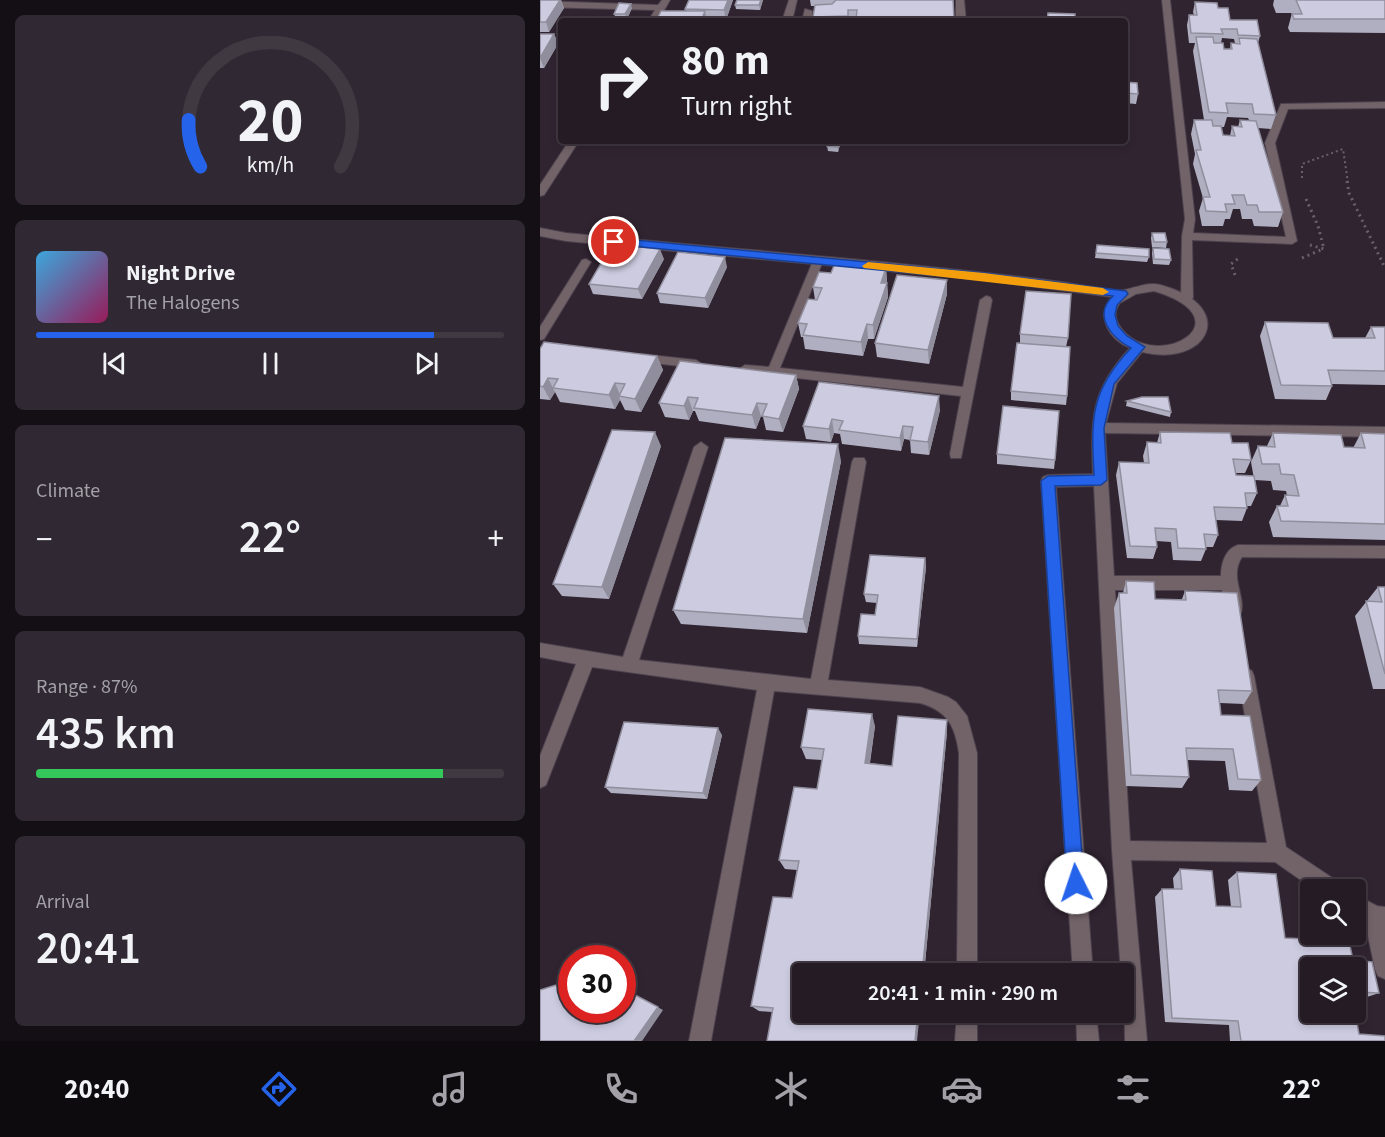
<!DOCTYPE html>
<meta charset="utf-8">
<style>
:root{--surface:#241b25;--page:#302832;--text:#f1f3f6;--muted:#a3a1a7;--line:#413942;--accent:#2563eb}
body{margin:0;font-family:"Source Sans 3",sans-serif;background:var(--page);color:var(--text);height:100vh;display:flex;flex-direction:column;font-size:22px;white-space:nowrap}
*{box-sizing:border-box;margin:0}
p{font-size:20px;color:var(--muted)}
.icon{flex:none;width:33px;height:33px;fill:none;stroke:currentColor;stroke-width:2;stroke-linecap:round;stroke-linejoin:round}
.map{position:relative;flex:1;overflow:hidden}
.panel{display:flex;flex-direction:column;gap:15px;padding:15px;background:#140f14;width:540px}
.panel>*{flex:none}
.banner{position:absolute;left:18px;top:18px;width:570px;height:126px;border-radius:6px;box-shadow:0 3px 9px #0003,0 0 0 2px var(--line);background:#241b25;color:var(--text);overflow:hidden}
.tools{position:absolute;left:760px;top:879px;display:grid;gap:12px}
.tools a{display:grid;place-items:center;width:66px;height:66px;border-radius:6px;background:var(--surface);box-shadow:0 3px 9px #0003,0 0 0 2px var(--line);font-size:30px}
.speed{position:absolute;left:18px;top:945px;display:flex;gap:12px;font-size:30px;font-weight:700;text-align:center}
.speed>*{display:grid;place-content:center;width:78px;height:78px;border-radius:50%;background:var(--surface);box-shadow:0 3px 9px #0003,0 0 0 2px var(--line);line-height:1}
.speed .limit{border:9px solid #d22;background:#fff;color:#111}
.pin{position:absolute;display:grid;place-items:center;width:51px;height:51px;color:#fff;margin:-26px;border:3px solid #fff;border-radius:50%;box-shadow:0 2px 6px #0007}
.me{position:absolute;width:66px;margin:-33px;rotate:356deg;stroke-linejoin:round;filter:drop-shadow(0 0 4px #0008)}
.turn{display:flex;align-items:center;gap:21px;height:126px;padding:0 24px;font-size:27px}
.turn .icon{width:78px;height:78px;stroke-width:2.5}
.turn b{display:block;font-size:42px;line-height:51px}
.big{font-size:45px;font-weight:600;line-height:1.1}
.panel .tile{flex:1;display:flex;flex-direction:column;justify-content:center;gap:9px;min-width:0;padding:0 21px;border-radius:9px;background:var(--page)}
.panel .dial{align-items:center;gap:0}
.dial svg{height:156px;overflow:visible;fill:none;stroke:var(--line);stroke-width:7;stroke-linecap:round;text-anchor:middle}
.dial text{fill:var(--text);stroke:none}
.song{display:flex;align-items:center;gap:18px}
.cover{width:72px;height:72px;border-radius:9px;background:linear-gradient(135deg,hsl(200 70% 55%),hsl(330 70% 35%))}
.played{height:6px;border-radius:3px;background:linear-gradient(90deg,var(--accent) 85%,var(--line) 85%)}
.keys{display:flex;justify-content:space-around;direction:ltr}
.heat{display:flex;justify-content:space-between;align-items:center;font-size:33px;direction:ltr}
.charge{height:9px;border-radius:4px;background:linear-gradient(90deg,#34c759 87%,var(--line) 0)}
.trip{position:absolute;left:252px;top:963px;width:342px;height:60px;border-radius:6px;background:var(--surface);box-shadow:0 3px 9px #0003,0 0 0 2px var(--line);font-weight:600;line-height:60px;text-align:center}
.tab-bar{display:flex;height:96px;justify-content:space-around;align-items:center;background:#0e0b0f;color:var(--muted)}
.tab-bar .icon{width:42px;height:42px}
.tab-bar .selected{color:var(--accent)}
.tab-bar b{font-size:27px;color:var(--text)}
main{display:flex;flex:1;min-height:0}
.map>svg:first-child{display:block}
</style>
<main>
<section class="panel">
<div class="tile dial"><svg viewBox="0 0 100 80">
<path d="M14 69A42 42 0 1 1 86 69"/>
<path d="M14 69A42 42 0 0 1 8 45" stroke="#2563eb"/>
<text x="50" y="56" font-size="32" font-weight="700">20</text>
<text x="50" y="72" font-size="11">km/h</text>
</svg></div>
<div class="tile">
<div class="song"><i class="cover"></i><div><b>Night Drive</b><p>The Halogens</p></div></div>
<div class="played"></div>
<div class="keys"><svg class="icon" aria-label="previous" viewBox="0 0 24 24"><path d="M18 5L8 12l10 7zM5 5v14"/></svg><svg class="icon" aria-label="pause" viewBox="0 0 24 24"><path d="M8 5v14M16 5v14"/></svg><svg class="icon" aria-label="next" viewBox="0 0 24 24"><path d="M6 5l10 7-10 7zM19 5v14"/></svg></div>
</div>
<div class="tile"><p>Climate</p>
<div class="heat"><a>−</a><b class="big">22°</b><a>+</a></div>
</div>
<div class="tile"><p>Range · 87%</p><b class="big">435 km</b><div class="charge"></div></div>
<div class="tile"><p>Arrival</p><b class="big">20:41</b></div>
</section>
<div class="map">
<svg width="845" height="1041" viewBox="0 0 845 1041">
<rect width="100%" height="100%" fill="#302431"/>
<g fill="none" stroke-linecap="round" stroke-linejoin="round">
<g stroke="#4d424e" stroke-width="2">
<path id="lane" d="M622,0H630L655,219L653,233L746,237L725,143L741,104L845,102V108L748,109L735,143L757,241L752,244L652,240L653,298L647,302L641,298L642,236L645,219Z
M278,258L283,261L240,368L423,387L440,300L446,296L450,297L452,300L421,458H411L410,454L421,396L201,372L199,369L205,365L229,367L273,261Z
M46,259L51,262L4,339L0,340V327L42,260Z
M101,354L156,360L162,364L156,368L97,361L95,358L97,355Z"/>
</g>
<g stroke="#4d424e" stroke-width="2">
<path id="street" d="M122,0H130L118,21H108L115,10L0,7V1L118,5Z
M249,0H257L252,21H242Z
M416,0H424L426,21H416Z
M265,9L272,11V21H262Z
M0,37L21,38V44L0,43Z
M29,141H39L4,195L0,196V185Z
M0,228L26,233C191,249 357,261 522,282C536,284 572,292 584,290C599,287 609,281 624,286C699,308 667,368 602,352L577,383L566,423L845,427V437L565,433L574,576H681C681,564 685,549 698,545L845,546V558L702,557C688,578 708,598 700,616L694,618L688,616L682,590H575L590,841L727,843L698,676L700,671L706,668L712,671L714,676L746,847L800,883L802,890H775L735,862L591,860L607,1041H585L584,974H581L572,850L554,486L516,487L553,974H533L501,481L503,477L508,475L553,474C551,419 550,391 590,348C569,339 555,316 572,297L444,280L26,241L0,236ZM614,291C709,320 616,374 581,328C575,320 573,312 580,303L596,294Z
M161,442L168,447L99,660L271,679L312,462L314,458H324L326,462L288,680L380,687L408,697L416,702L427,716L437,753V974H417L419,753C415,726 408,711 380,703L234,691L171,1041H149L217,690L52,667L6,785L0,788V756L36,664L0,657V643L83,657L154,447Z
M816,895L837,906L845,907V979L838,976L835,969L825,922L816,916Z
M417,1012H437V1041H415Z
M536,1012H556L559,1041H537Z"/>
</g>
<path stroke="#6a606b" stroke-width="2" stroke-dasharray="2 3" stroke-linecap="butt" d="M762,178V164L803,149L808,183"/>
<path stroke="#6a606b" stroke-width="3" stroke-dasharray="2 4" stroke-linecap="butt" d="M807,181L809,193L845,268
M766,199L778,226L784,249L770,245
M762,258L783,249
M695,275L691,264L699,258"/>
<use href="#lane" fill="#726368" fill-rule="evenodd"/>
<use href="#street" fill="#726368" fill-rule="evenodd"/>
</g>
<path fill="#b0afc1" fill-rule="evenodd" d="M0,0H21L24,8L9,32H0Z
M149,0H193L186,20L167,19V21H116L146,11L145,9Z
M197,0H223L220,10L196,9L195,5Z
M270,0H413L414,21H274L275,6H271Z
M734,0H845V33L750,32L748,28L752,13H736L733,5Z
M655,2L678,8L690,20L720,36L718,43L736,115L731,129L718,128L743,212L738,227L714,226L712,219H702L700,209H693L690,219H685L683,226H662L659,211L663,198L653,164L655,154L651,134L654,120H664L653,51L655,43H649L647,25L649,15H654L653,12ZM682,38L694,39L695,43H691L690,49H684L681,43ZM687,117L708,118L709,120H700L698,127L692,126L690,136L683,135L681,127H684Z
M92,8L87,19L76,18L74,14Z
M0,34H14L18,44L4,68H0Z
M585,82L598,94L596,104L585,103Z
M289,141H301L298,152L288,151L287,146Z
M326,141H362V143Z
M612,233L627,242L626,248L612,247L611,238Z
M557,245L609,257L607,262L555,258Z
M613,248L631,260L629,265L613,264L612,253Z
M124,259L102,299L53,294L49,284Z
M187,267L168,308L120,303L117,293Z
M346,268L348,297L334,339H328L323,356L265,349L263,337H261L258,323L275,300L273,287L291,273Z
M407,280V294L389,364L337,357L335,343Z
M725,322L793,338H825L831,327H845V385L792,384V386L786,400L735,399L720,336Z
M480,334L528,338L526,347L527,396L526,405L471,400V391L480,344Z
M0,349L117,356L123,370L101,412L85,410L80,400L75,409L20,402L15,392L10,400L0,399Z
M256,375L259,389L243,432L226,430L223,417L221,416L216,429L159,421L155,411H153L149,420L125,417L119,403Z
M279,382L400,410L389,455L371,453L370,440L364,439L361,451L302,444L300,434L294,433L291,442L266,439L263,426Z
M587,401L631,412L630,417L586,406Z
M620,432L692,443L711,460L705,473H695L696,475L714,479L711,462L718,446H727L733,433L804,447L813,448L821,433L845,434V540L733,537L729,522L737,506H740L745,495H747L746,491L733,490L731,481L715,480L717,493L711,506H707V508L702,521L676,520L678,535L673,547H666V549L661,561L633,560L631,542L616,541L617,547L613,559L587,558L576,475L579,462L604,463L603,456L607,442L617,443Z
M121,446L69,599L22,596L13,584Z
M457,454L515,460L514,469L457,464Z
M301,461L267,633L141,624L133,610Z
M385,558L386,567L377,647L319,644L318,636L335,615L337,603L326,602L324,594Z
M586,581L615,599H642L645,591L712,691L704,704L680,703L681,715L721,780L712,791L689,790L685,761L647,760L649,777L642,788L586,786L574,608L579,593H583Z
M838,587H845V689H833L815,616Z
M335,726L330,763L352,766L407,732L384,974H262L232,1012L219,1011L211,1006L252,898L257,870L245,869L239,860L277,789L282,760L266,759L261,747Z
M182,735L167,799L71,793L65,787Z
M640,869L676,906L691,907L688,880L697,872L745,938L813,960L839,993L824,998H816V968H771L819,1034L845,1041H690L689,1025L625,1022L615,897L622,889H634L633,878Z"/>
<path fill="#908e9d" d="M20,0H21L24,8L9,32L6,22Z
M188,0H193L186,20L184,10Z
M221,0H223L220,10L219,5Z
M91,4L92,8L87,19L85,14Z
M165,11L167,21H161Z
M14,34L18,44L4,68L0,58Z
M299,141H301L298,152V147Z
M120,249L124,259L102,299L98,289Z
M185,257L187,267L168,308L165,298Z
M346,268L348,297L334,339L333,325L341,283Z
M407,280V294L389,364L388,350Z
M327,324L328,339L323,356L321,342Z
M117,356L123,370L101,412L95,399Z
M256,375L259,389L243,432L239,419Z
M8,378L15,392L10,400L3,387Z
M75,383L81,397L79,396L80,400L75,409L69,395Z
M399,396L400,410L389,455L388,442Z
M148,397L153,411L149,420L144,406Z
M217,403L221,416L216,429L212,415Z
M292,419L294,433L291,442L289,429Z
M363,426L364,439L361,451L360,438Z
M115,432L121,446L69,599L62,587Z
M298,444L301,461L267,633L263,619Z
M385,558L386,567L377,647V639Z
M332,714L335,726L328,774L325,763Z
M407,720V732L384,974H382Z
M178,728L182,735L167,799L163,793Z
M82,988L123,1010L102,1041H94Z
M378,1012H380L377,1041H375Z"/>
<path fill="#cdcbe0" stroke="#908e9d" stroke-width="1.5" d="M0,0H20L6,22H0Z
M149,0H188L184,10L145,9Z
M197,0H221L219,5H195Z
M296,0H413L414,19H316L317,10H308V16L273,17L275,5L292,4Z
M756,0H845V19H754L752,14H762Z
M655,2L677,3L678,8H688L690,20H717L720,36L698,35L697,29H681L683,34L651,33L649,15H657Z
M79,3L91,4L85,14H74Z
M121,11H165L161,21H116Z
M508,13L535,14V21H507Z
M0,34H14L0,58Z
M656,37H673L674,43H683L684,49H692L691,43L700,44L699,38L717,39L736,115L714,114L712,104L686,103L688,113L669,112Z
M585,82L597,83L598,94L585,93Z
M654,120H672L673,126H681L683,135L695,136L692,126L702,127L700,120L716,121L743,212H719L717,205H707L704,195H692L695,204H685L687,212L666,211L663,197H670L656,150H661Z
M289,141H299L298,147L287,146Z
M612,233H625L627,242H614Z
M72,244L120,249L98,289L49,284Z
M557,245L609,249V257L556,253Z
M613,248L629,249L631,260L614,259Z
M138,252L185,257L165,298L117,293Z
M295,263L346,268L341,283H347L333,325L327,324L321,342L263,335L267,324L258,323L268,299L277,300L282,288L273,287L279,272L291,273Z
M357,275L407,280L388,350L335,343Z
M486,291L531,294L528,338L480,334Z
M725,322L788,323L793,338H835L831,327H845V371L788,370L792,386L741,385Z
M4,342L117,356L95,399L79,396L85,384L75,383L69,395L13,388L18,379L8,378L3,387L0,386V349Z
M477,343L530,347L527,396L471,391Z
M140,361L256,375L239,419L222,416L227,404L217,403L212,415L154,408L158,398L148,397L144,406L119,403Z
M279,382L399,396L388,442L370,440L373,427L363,426L360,438L299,430L303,421L292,419L289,429L263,426Z
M602,397H628L631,412L587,401Z
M463,406L519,411L515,460L457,454Z
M72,430L115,432L62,587L13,584Z
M620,432L690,433L692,443H708L711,460L693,459L696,475L714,476L717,493H705L707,508L674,507L678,535L664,534L666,549L638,548L636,529L615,528L617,547L590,546L579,462L609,463L607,442L621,443Z
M733,433L801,435L804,447L825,448L821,433L845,434V524L741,521L737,506H748L745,495L759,496L754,475L741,474L739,464H722L718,446L735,447Z
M185,438L298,444L263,619L133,610Z
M330,555L385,558L377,639L318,636L321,614L335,615L338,595L324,594Z
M586,581L614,582L615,599L646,600L645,591L697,593L712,691L678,690L681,715L710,716L721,780L698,779L693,749L646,748L649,777L591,775L579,593H587Z
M838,587H845V674L826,601L842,602Z
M268,709L332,714L325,763L352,766L358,716L407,720L382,974H262V1012H378L375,1041H227L233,1008L211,1006L233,897L252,898L259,861L239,860L254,787L277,789L284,749L261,747Z
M84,722L178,728L163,793L65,787Z
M640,869L672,871L676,906L701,907L697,872L736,874L745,938L809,941L813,960L832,962L839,993L816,992V968H771V1012H815L819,1034L845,1036V1041H701L698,1021L632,1018L622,889H642Z
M32,980V1010H82V988L118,1007L94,1041H0V990Z"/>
<path fill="#2563eb" stroke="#184099" stroke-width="1.5" d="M74,238L444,273L586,291L588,294L577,305L575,315L578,326L587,336L605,347L574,384L564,428L567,480L561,485L515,486L544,883L542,889L536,892L529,889L527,883L501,481L508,476L554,475C551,418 550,391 591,348C572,338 552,316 573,296L444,280L70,244L68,242Z"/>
<path fill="#f59e0b" d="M328,262L444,273L563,288L569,292L563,295L324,268L322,266Z"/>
</svg>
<div class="tools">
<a><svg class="icon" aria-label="search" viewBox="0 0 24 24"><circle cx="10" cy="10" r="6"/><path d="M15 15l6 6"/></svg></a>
<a><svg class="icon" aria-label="layers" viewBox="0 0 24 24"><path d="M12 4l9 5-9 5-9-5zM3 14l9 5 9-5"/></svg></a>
</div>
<div class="speed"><div class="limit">30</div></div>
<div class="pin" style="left:74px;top:242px;background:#d93025"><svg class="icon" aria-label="arrive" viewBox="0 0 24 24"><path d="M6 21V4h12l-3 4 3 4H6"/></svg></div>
<svg class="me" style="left:536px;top:883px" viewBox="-20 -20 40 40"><circle r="19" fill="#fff"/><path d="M0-13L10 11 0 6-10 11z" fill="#2563eb"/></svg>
<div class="trip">20:41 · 1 min · 290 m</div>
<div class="banner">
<div class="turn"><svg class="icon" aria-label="right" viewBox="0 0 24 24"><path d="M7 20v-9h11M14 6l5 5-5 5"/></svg><div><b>80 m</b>Turn right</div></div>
</div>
</div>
</main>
<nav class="tab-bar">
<b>20:40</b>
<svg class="icon selected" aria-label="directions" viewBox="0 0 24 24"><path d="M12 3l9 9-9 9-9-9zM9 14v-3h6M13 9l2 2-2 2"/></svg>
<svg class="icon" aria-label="music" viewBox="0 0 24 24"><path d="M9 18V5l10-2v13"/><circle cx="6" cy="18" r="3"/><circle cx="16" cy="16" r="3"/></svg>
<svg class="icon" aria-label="phone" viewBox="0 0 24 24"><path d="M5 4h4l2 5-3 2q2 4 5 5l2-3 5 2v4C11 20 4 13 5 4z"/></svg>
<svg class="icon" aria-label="climate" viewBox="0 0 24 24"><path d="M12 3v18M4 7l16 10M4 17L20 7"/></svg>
<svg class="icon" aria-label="car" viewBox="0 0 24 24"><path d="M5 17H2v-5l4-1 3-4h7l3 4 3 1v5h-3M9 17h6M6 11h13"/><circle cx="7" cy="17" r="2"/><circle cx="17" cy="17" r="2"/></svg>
<svg class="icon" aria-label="filters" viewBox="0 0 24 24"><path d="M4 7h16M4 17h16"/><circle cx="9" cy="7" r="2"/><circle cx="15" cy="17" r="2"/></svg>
<b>22°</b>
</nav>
